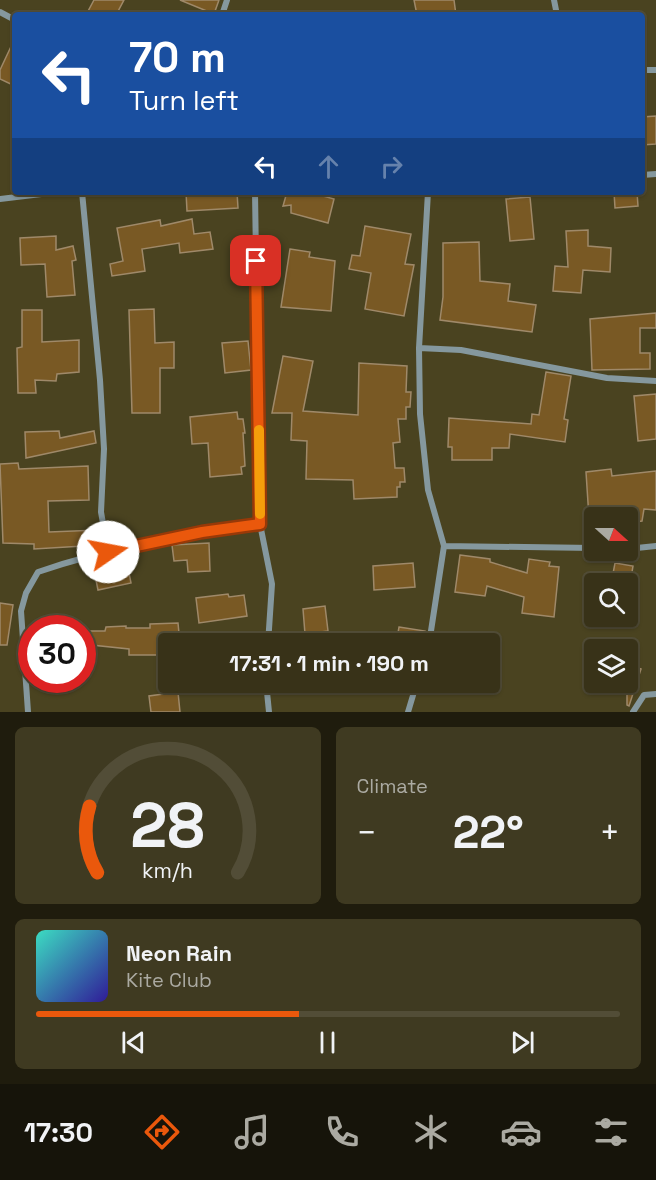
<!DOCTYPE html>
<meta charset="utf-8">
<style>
:root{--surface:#383218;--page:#3f3a21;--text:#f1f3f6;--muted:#abaaa2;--line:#524d37;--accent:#ea580c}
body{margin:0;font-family:"Space Grotesk",sans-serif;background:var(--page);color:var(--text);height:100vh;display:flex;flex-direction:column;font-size:22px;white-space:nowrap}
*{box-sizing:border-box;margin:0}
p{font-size:20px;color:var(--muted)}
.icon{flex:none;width:33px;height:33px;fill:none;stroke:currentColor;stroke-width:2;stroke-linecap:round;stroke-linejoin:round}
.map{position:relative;height:712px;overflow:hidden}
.details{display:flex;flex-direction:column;gap:15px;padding:15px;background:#1f1c0d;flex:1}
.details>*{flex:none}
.banner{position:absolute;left:12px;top:12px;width:633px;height:183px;border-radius:6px;box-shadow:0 2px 4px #0004,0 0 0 2px var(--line);background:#1a4fa0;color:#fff;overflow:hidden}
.needle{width:39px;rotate:111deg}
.controls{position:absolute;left:584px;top:507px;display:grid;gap:12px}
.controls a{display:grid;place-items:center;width:54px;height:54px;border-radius:6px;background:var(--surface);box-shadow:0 2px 4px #0004,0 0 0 2px var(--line);font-size:30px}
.speed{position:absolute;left:18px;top:615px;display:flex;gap:12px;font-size:30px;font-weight:700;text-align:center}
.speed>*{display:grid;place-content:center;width:78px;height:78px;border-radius:50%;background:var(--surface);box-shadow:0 2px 4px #0004,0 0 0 2px var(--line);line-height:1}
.speed .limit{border:9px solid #d22;background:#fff;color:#111}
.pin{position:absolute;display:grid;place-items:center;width:51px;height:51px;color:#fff;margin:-26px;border-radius:12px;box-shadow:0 3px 9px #0006}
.me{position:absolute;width:66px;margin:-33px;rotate:78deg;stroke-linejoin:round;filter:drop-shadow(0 0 4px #0008)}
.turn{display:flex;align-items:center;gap:21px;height:126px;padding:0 18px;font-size:27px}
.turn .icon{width:78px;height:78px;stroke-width:2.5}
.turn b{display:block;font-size:42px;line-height:51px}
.lanes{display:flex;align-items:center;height:57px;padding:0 18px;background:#0003;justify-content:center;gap:30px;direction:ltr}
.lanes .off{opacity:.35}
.big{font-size:45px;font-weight:700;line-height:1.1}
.details .tile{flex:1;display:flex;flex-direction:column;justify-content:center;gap:9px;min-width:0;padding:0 21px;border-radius:9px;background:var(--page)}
.details .dial{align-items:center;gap:0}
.dial svg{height:156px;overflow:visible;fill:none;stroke:var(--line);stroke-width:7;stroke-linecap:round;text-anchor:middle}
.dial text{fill:var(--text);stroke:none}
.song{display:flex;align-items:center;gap:18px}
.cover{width:72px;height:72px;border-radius:9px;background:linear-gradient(135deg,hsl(170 70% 55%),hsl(250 70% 35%))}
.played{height:6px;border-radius:3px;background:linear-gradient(90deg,var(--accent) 45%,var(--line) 45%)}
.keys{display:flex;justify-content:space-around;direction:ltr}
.heat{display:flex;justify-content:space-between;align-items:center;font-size:33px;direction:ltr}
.details .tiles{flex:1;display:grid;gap:15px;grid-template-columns:1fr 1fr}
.tile:last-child{grid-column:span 2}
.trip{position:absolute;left:158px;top:633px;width:342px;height:60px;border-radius:6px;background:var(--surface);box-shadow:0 2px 4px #0004,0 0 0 2px var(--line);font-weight:700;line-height:60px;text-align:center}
.tabs{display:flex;height:96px;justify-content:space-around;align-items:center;background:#16140a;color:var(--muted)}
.tabs .icon{width:42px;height:42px}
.tabs .on{color:var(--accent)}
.tabs b{font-size:27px;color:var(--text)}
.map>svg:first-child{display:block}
</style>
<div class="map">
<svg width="656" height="712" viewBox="0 0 656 712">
<rect width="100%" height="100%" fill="#4a4320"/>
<path fill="#795924" stroke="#9f8969" stroke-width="1.5" d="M94,0H124L116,15H86Z
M180,0H219L214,14Z
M414,0H454L456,15H417Z
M15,38V86L0,79V70Z
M656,116V144L642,145V117Z
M186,192H237L238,208L187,211Z
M287,192H309L334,199L328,223L291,213V205L283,206Z
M614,192H637L638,206L615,208Z
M530,197L534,239L510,241L506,199Z
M192,219L194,234L210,232L213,249L180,253L179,243L142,249L145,271L112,276L110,264L123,261L117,228L160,220L161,226Z
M365,226L411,234L405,264L414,265L404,316L365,309L371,273L349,269L352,255L360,256Z
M588,230V246L611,248L610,272L583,270L581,293L553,291L555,266L568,267L566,231Z
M56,236V250L73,246L76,260L72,261L75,295L47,297L45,264L21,265L20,238Z
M479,242L480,281L510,284L508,301L536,305L532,332L440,320L443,297V243Z
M290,249L310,252L309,257L335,261L331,311L281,307Z
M154,309L155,343L174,342V368H160V413H132L129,310Z
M22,310H42V342L79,340V372L57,374L56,381L35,380L36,393H18L17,348L22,347Z
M656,313V328H640V353H650V369L592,370L590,319Z
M248,341L251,370L225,373L222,343Z
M283,356L313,361L303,411L358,415L359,363L407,366L406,392H411L410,407H406V419H398L400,442L393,443L395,468H404L405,482H400V487H397V497L354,499L353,480L306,479L307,441L291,440L292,413H272Z
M546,372L571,376L564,419L568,420L565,442L510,434L509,448H492V460H452V447H448L449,418L531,424L532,414L539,415Z
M656,394V439L638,441L634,396Z
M237,412L238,419H243L245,433H243L245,466L241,467L242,474L210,477L208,443L192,444L190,417Z
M59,431L60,438L94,431L96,443L26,458L25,432Z
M18,463L19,469L88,466L89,500L48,501L49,532L99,530L100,545L34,549V544L3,543L0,464Z
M611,469L612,476L656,471V510L644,509L642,521L627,523V518H589L586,472Z
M209,543L210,571L188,572L187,560L174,561L172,545Z
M460,555L490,559V562L527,573L529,559L550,562L549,566L559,567L554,617L522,613L524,597L487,586L485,596L455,592Z
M127,563L131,583L98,590L94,570Z
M413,563L415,587L374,590L373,566Z
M615,563L633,566L630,584H611Z
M228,594L229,597L244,595L247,616L199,623L196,598Z
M0,603L13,605L7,645H0Z
M325,606L328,631L305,634L303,609Z
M178,623L180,644H168V655H129V649L82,644V631H105L106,627L126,626V628H150V624Z
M399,627L425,631L422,644H396Z
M627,664L641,669L629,706L627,705Z
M178,692L180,712H151L149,696Z"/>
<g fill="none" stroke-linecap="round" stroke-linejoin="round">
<path stroke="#85989e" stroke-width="6" d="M554,0L557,15
M0,12L15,20
M222,15L227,0
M642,70H656
M642,175L656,174
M82,192L100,380L104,449L101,512L108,552
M255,192L260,524L272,584L268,644
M428,192L419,348L420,414L428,490L444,546L429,644
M0,199L58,192
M419,348L461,350L607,378L656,381
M444,546L594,548
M627,549L656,546
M266,682L269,712
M28,712L21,611L26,593L38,572C110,547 185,535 260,524
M408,712L417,682
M633,712L644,695L656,694"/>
</g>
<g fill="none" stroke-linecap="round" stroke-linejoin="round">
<g stroke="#983908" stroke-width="15">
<path id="route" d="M108,552L202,532L260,524L256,261"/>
</g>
<use href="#route" stroke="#ea580c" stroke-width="10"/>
<path stroke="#f59e0b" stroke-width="10" d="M259,430L260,514"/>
</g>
</svg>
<div class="controls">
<a><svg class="needle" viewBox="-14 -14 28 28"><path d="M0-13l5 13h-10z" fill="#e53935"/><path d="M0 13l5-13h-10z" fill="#abaaa2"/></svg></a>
<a><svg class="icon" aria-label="search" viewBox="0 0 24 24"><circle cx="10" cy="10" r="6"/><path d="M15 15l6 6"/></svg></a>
<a><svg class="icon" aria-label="layers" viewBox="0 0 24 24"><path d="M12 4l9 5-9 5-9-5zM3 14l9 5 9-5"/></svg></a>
</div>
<div class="speed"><div class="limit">30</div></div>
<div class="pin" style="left:256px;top:261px;background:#d93025"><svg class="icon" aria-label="arrive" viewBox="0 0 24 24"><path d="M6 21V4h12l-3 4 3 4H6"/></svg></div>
<svg class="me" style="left:108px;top:552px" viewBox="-20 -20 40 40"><circle r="19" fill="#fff"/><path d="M0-13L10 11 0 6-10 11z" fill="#ea580c"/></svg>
<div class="trip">17:31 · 1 min · 190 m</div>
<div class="banner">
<div class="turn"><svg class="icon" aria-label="left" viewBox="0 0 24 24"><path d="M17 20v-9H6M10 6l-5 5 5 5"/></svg><div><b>70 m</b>Turn left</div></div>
<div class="lanes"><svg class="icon" aria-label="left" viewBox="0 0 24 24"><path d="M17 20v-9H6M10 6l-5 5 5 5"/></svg><svg class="icon off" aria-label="ahead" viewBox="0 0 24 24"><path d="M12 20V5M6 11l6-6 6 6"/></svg><svg class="icon off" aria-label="right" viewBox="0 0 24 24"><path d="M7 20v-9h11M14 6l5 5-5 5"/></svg></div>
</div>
</div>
<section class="details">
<div class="tiles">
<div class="tile dial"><svg viewBox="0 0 100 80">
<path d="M14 69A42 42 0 1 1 86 69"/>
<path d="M14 69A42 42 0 0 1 10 35" stroke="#ea580c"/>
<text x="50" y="56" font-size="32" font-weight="700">28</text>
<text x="50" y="72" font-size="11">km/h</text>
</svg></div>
<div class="tile"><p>Climate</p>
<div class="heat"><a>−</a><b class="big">22°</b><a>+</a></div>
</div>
<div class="tile">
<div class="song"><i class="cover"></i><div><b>Neon Rain</b><p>Kite Club</p></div></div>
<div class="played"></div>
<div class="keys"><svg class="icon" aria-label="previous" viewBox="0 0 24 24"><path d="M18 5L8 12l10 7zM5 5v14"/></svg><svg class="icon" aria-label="pause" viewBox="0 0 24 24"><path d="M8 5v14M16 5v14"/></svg><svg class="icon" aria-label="next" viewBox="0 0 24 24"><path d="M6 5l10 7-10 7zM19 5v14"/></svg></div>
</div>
</div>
</section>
<nav class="tabs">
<b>17:30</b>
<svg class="icon on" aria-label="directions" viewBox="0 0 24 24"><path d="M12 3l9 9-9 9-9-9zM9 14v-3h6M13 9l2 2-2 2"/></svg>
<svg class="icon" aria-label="music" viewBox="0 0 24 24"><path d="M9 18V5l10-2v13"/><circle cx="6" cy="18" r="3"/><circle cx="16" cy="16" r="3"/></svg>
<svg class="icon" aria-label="phone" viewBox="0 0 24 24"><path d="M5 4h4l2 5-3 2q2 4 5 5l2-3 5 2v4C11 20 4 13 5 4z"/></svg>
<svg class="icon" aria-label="climate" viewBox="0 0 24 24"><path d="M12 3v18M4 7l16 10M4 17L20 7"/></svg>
<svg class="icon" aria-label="car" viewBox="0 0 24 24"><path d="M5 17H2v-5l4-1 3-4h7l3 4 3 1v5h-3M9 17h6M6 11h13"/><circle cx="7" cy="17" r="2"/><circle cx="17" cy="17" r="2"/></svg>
<svg class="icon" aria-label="filters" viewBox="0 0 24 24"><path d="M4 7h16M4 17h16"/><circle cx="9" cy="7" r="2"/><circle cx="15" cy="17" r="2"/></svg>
</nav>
